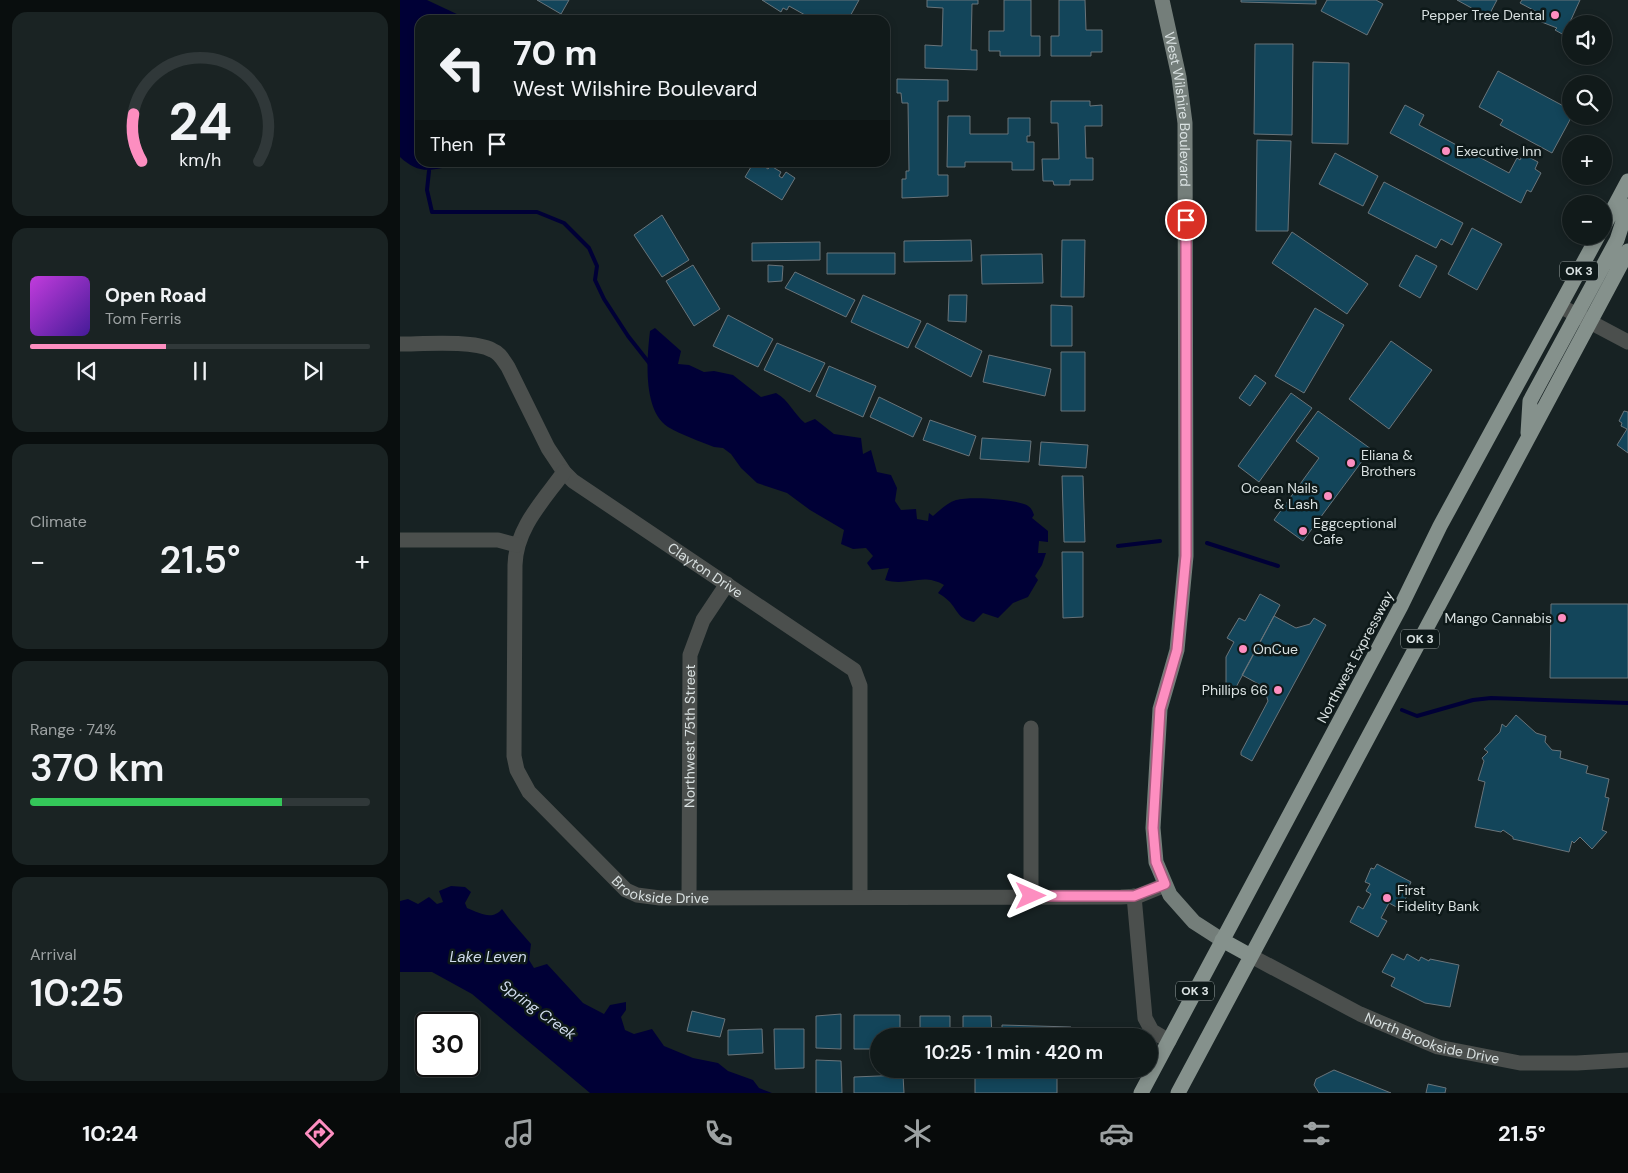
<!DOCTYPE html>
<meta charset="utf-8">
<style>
:root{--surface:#111a1a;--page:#1a2323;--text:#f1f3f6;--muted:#9ca1a2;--line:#303839;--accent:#fd8ec0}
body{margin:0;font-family:"DM Sans",sans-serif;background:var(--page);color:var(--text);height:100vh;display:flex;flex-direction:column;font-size:19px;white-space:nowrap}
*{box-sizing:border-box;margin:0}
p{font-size:16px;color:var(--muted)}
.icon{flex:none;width:28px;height:28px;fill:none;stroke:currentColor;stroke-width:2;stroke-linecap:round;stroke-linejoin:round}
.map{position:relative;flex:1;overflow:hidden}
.side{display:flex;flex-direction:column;gap:12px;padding:12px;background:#090e0e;width:400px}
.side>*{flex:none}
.banner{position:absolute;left:15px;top:15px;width:475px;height:152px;border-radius:15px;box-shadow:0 2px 8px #0003,0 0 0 1px var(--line);background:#111a1a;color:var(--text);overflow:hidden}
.buttons{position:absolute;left:1162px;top:15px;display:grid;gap:10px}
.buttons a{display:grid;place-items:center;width:50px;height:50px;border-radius:50%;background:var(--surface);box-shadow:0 2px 8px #0003,0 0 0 1px var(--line);font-size:25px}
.speed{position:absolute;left:15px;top:1012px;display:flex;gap:10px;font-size:25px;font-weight:700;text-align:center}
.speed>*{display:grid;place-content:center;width:65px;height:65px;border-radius:50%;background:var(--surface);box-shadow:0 2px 8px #0003,0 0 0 1px var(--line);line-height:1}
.speed .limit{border:2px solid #111;border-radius:8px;background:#fff;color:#111}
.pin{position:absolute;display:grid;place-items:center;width:42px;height:42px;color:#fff;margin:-21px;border:2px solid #fff;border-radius:50%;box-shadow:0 1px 5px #0007}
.me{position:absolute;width:55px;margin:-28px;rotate:90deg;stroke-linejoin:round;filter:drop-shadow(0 0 4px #0008)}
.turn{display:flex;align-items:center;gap:18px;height:105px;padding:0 15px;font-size:22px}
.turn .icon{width:65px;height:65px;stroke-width:2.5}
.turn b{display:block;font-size:35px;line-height:42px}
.then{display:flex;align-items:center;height:48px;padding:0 15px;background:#0003;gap:10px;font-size:19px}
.big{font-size:38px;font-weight:600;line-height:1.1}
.side .widget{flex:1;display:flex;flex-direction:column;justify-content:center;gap:8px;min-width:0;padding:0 18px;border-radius:15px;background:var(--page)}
.side .dial{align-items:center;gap:0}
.dial svg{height:130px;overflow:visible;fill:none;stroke:var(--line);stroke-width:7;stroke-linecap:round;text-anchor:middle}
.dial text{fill:var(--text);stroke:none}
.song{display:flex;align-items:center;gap:15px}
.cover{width:60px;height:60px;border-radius:8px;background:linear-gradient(135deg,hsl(290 70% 55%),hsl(260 70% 35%))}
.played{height:5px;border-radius:2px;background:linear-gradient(90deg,var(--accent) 40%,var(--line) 40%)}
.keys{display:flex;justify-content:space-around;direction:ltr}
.heat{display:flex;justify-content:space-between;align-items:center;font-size:28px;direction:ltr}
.charge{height:8px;border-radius:4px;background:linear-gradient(90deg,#34c759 74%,var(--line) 0)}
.trip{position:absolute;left:470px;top:1028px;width:288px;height:50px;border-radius:25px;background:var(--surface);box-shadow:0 2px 8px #0003,0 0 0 1px var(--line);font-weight:600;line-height:50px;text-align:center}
.tabs{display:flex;height:80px;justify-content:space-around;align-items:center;background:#070a0a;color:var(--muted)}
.tabs .icon{width:35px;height:35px}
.tabs .active{color:var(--accent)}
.tabs b{font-size:22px;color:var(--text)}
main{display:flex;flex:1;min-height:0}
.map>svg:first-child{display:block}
</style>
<main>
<section class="side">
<div class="widget dial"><svg viewBox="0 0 100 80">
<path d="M14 69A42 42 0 1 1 86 69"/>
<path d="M14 69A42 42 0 0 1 9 40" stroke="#fd8ec0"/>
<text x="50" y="56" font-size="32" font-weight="700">24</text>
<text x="50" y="72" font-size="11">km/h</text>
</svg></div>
<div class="widget">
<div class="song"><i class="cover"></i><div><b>Open Road</b><p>Tom Ferris</p></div></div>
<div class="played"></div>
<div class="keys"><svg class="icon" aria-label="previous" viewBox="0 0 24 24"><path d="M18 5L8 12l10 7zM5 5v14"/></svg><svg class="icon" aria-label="pause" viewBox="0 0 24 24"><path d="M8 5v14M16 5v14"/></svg><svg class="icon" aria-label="next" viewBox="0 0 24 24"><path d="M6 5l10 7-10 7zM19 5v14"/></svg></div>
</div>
<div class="widget"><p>Climate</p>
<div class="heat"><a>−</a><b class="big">21.5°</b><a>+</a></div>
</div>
<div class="widget"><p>Range · 74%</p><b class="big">370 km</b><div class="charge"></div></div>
<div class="widget"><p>Arrival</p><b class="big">10:25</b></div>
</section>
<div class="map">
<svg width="1228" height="1093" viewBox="0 0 1228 1093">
<rect width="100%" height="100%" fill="#172223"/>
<path fill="#000036" d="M0,0H27L61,16L62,20H20V162L47,163L42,168C24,172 14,170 0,157Z
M255,328L281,351L278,364L289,365L304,372L314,371L333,375L361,397L376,393C389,400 393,413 405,423L415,419L434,434L461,438L463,454L471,450L477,472L491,475L497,488L495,501L501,510L516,509L517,519L528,521L529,513L533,516C540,510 547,503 556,500C570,496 610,499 624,504C630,506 632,509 634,515L632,518L648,531V542L639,541L638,553H646L642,565L635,576L638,580L628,597L613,603L598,618L583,613L574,622C561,619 560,616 553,606C550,601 543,596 538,593L544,585C522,572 508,587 485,580L489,568L472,570L467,563L473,556L466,548L453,549L441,544L444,530L410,510L387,493L357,483L341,468L331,454L323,448L314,447C299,441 282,435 268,427C242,410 247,357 250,331Z
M51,886L65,887L71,892L65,903L67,908C80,913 92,921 102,909L111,921L131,944L129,960L134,968L147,964L183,1003L204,1014L210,1005L226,1002V1010L221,1017L225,1030L234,1034L252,1029L264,1046L293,1058L318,1063L328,1071L353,1080L359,1088L372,1093H190L72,994L32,972H0V901L8,899L18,904L29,897L37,904L43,902L39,891Z"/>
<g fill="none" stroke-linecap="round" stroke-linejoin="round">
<path stroke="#000036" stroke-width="4" d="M29,171L27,190L32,212H137L164,223L189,248L197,266L195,280L204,299L228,336L250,364
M807,543L878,566
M718,546L760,541
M1002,710L1017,716L1073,700L1091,698L1228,703"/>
</g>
<path fill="#13455a" stroke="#69747a" d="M137,0H169L161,14Z
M362,0H459L448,20H414L389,6L387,10L383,8L381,12Z
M527,0H578V4H572L571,50H577V70L525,68V45L542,46L543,8L527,7Z
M604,0H631V36H640V56H600V51H589V31H604Z
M659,0H685L686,30H702V52H691V56H651V36H659Z
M841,0H916V4L841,2Z
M927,0H976L983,4L967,35L921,11Z
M1057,0H1097L1088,17Z
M1122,0H1180L1164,35L1155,30L1157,28L1134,19L1137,12L1120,3Z
M855,44H893L892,135L854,134Z
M913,62L949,63L948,144L912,143Z
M1098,71L1171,110L1172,116L1152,153L1100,125L1103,120L1079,107Z
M497,79L548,80V101H538V175H548V196L502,198V179H506V171H509L508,103H502L501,93H497Z
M651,101H690V106L702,105V126H685L686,158H693V180H670V185H654L653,181H643L642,159H659L658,123H651Z
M1005,105L1024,115L1019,125L1109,173L1117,158L1120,160L1123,154L1138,162L1135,169L1141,173L1131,192L1127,190L1121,203L990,133Z
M548,116H570V134H608V118H630V136H627V142H634V170H612V162H565V167H547Z
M857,140L891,141L888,231H856Z
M935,153L978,176L963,206L919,184Z
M354,162H368L365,167L368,169L371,166L381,172L379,176L382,178L386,172L395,178L382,200L345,177Z
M984,182L1063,223L1052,245L1041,239L1036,248L968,213Z
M262,215L289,260L262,277L234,235Z
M1072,228L1102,244L1077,290L1048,274Z
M892,232L968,284L947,314L872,263Z
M571,240L572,261L504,262V241Z
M662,240H685L684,297H661Z
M420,242V260L352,261V243Z
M427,253H495V274H427Z
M642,254L643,283L582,284L581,255Z
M1016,255L1037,266L1020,298L999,286Z
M293,265L320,309L294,326L266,281Z
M368,265L383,266L382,281L368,282Z
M395,272L455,300L446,317L385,288Z
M463,295L521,321L508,348L451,322Z
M549,295H567L566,322L548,321Z
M651,305L672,306V346H651Z
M915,308L944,325L904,393L875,376Z
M328,315L373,339L358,367L313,346Z
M527,323L582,351L571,377L515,347Z
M991,341L1032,370L989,429L949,399Z
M377,343L425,363L410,392L364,370Z
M661,352H685V411H661Z
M589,355L651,369L645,396L583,382Z
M429,366L476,386L463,417L416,396Z
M855,375L866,383L850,406L839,398Z
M891,393L912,408L859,482L838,466Z
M479,397L522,418L513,437L470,417Z
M918,411L971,449L903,541L874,520L919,458L896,441Z
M1224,411L1228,412V453L1217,445L1227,429L1221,426L1222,423L1219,421Z
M530,420L576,436L569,456L523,440Z
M582,438L631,441L629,462L580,459Z
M641,442L688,445L686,468L639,465Z
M662,476H683L685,542H664Z
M662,552H683V617L663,618Z
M860,594L880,605L834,691L826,687V657L834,642L827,638L839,618L845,621Z
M1151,604H1228V678H1150Z
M874,616L896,628L910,624L914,618L926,625L852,761L841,755V752L868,701L864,687L842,675Z
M1116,715L1136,733L1146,736L1145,742L1152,750L1161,751L1160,758L1188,766L1186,773L1209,779L1205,797L1209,798L1202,830L1207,832L1192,849L1180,837L1174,843L1172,841L1169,852L1113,839V837L1103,830L1101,832L1075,827L1085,782L1078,780L1084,761L1082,758L1088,752L1084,749L1100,732L1102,724L1106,727Z
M977,864L1011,882L1007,891L1009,892L1000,909L989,903L981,918L987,921L978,937L950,922L958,906L963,909L971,894L966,891L970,884L965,882L971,868L974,869Z
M992,954L1004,960L1007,954L1019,961L1021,957L1029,961L1030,959L1059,965L1050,1007L1025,1003L991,986L995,978L982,972Z
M292,1011L325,1019L320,1037L287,1031Z
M441,1014V1049L416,1048V1016Z
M454,1015H500V1036H479V1049H454Z
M520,1016H550V1036H520Z
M563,1016H591L592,1036H563Z
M602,1025L671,1027V1036H602Z
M362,1029L363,1053L328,1055V1030Z
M374,1029H404V1068L375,1069Z
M416,1060L441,1061L442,1093H416Z
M575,1070H657V1093H575Z
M934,1070L991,1093H919L914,1085L916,1079Z
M503,1075L504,1093H454V1077Z
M1028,1084L1046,1088L1045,1093H1026Z"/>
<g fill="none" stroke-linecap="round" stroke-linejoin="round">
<g stroke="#4b4f4d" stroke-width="15">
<path d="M1160,306L1228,342"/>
<path id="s1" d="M0,344C23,344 73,340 92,350C100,353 103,360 108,367L148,448L164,472L173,481L454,670L460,686V897"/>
<path id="s2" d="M164,472C143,501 116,528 115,565L114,756L117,770L129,792L226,890L237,895L260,898L721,897L738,896L765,885"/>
<path d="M0,540H98L117,545"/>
<path d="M631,896V728"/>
<path d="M734,896L745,1018L752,1031L769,1041"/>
<path id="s3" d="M289,898L290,655L303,620L327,584"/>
<path id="s4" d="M851,956L960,1014L1038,1047L1120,1063H1177L1228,1060"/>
</g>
<path stroke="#747e7a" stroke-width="15" id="s5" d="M762,0L779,77L785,123L786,556L777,650L760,709L753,828L756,862L770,895L794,922L822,940"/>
<path stroke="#85918c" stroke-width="15" d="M1204,226L1228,181
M1128,433L1130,401L1217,240L1228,206
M822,940L851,956
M741,1093L1001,606L1040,526L1198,236
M778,1093L1228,251"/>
</g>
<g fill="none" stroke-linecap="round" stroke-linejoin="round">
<g stroke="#a45c7d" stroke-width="12">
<path id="route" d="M631,896H734L765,884L756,862L753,828L760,709L777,650L786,556V220"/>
</g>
<use href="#route" stroke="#fd8ec0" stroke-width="9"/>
</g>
<g fill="#fd8ec0" stroke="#0e1919" stroke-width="2">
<circle cx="1155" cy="15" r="5"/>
<circle cx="1046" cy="151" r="5"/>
<circle cx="951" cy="463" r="5"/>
<circle cx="928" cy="496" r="5"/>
<circle cx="903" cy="531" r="5"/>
<circle cx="1162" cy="618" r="5"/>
<circle cx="843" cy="649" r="5"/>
<circle cx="878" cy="690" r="5"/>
<circle cx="987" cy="898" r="5"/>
</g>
<g text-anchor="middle" stroke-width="5" stroke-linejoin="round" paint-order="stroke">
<g fill="#0e1919" stroke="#9ca5a5" stroke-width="1">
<rect x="1160" y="261.5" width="38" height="19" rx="4"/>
<rect x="1001" y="629.5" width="38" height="19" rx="4"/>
<rect x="776" y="981.5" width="38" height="19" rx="4"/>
</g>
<g font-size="12" font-weight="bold" fill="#d9e1e1">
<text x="1179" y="275">OK 3</text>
<text x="1020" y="643">OK 3</text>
<text x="795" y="995">OK 3</text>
</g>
<g font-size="14" fill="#d9e1e1" stroke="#0e1919" text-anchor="start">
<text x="1145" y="20" text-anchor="end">Pepper Tree Dental</text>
<text x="1056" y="156">Executive Inn</text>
<text x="961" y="460">Eliana &amp;<tspan x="961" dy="16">Brothers</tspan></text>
<text x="918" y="493" text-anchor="end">Ocean Nails<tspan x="918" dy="16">&amp; Lash</tspan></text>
<text x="913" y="528">Eggceptional<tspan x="913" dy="16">Cafe</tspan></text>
<text x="1152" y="623" text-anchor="end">Mango Cannabis</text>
<text x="853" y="654">OnCue</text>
<text x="868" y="695" text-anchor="end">Phillips 66</text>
<text x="997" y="895">First<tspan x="997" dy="16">Fidelity Bank</tspan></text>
</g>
<g font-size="14" fill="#d9e1e1" stroke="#0e1919">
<text dy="5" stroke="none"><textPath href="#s5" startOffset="111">West Wilshire Boulevard</textPath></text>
<text dy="5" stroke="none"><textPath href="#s1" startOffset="408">Clayton Drive</textPath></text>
<text transform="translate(955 657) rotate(-62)" y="5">Northwest Expressway</text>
<text dy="5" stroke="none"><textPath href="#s3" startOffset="162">Northwest 75th Street</textPath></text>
<text dy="5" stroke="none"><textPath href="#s2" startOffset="509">Brookside Drive</textPath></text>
<text dy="5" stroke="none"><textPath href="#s4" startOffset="200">North Brookside Drive</textPath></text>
</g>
<g font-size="15" font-style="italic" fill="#d1dcee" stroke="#0e1919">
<text x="88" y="962">Lake Leven</text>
<text transform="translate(138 1010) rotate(36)" y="5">Spring Creek</text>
</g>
</g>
</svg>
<div class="buttons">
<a><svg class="icon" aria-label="sound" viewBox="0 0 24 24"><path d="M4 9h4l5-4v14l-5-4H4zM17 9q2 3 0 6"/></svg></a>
<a><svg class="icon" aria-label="search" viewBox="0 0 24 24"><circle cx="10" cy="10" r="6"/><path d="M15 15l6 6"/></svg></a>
<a>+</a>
<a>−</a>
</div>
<div class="speed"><div class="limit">30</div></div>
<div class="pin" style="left:786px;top:220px;background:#d93025"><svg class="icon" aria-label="arrive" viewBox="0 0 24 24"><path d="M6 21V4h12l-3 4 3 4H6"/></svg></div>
<svg class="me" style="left:631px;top:896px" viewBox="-20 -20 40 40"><path d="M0-17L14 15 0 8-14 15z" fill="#fd8ec0" stroke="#fff" stroke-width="4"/></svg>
<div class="trip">10:25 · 1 min · 420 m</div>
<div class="banner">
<div class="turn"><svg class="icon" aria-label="left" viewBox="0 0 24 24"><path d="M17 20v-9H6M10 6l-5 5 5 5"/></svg><div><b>70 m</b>West Wilshire Boulevard</div></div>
<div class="then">Then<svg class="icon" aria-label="arrive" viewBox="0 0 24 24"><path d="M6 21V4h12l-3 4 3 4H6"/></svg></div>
</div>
</div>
</main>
<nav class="tabs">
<b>10:24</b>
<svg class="icon active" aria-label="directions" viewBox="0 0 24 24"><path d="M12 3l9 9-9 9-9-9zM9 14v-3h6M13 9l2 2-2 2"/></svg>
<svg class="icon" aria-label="music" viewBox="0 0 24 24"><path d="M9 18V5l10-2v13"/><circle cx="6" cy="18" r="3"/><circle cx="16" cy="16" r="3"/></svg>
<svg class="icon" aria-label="phone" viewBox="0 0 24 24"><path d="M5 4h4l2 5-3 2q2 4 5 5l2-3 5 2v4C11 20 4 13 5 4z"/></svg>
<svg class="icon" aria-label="climate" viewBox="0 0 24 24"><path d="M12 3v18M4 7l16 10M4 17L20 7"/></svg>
<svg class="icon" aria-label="car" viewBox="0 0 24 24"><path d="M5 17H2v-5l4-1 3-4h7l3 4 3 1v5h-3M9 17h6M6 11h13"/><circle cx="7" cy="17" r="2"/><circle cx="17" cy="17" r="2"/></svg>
<svg class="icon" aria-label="filters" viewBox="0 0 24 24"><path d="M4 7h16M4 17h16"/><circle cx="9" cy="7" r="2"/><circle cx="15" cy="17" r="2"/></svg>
<b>21.5°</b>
</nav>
